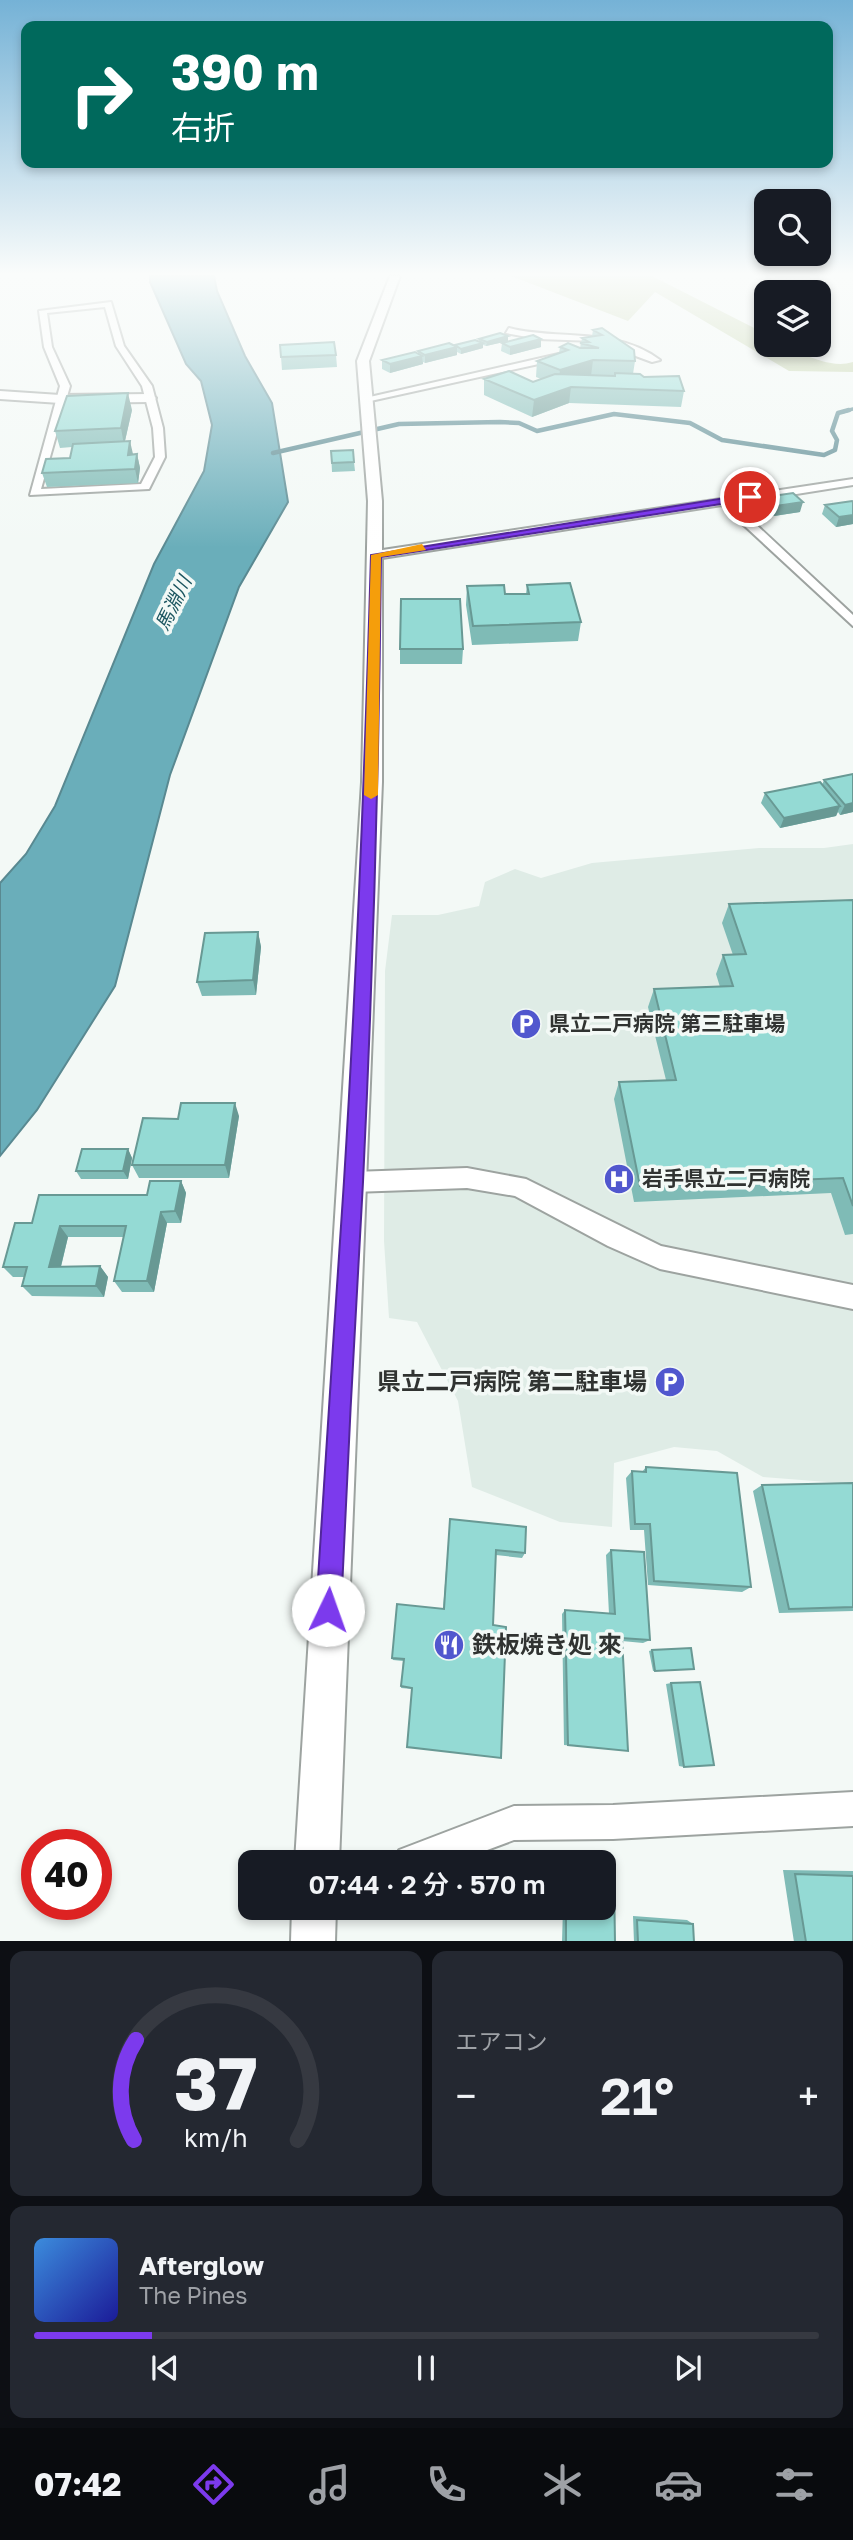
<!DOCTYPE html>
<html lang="ja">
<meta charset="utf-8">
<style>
:root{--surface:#171b24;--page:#242831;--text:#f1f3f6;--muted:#9ea1a6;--line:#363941;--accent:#7c3aed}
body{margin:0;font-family:"Golos Text","Noto Sans JP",sans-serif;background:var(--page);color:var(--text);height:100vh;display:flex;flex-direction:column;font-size:26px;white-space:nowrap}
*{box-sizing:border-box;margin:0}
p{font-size:23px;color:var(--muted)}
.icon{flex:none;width:38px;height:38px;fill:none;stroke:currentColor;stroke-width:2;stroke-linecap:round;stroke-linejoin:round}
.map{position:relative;height:1941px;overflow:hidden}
.drawer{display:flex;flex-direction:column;gap:10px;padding:10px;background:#0d0f14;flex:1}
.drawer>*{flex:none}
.top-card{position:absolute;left:21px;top:21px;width:812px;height:147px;border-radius:14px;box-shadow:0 4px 10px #0003;background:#00695c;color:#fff;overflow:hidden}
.fabs{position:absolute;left:754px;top:189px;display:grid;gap:14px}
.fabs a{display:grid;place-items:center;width:77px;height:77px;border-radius:14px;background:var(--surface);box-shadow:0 4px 10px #0003;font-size:35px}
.speed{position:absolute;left:21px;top:1829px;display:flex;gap:14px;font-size:35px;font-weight:700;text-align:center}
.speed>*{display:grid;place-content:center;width:91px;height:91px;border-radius:50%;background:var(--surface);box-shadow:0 4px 10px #0003;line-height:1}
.speed .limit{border:10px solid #d22;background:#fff;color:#111}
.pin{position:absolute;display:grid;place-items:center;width:60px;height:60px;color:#fff;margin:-30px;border:4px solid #fff;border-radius:50%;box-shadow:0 2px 7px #0007}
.me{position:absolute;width:77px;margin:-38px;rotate:3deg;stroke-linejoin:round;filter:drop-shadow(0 0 5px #0008)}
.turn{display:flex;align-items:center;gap:24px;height:147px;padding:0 35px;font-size:32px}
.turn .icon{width:91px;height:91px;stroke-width:2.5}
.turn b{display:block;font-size:49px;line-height:60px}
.big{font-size:52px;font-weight:600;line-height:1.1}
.drawer .tile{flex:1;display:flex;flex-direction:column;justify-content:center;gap:10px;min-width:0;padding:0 24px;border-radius:14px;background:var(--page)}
.drawer .dial{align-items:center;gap:0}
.dial svg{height:182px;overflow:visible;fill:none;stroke:var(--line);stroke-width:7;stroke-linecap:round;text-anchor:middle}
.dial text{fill:var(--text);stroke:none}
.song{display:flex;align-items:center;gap:21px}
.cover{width:84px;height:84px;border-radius:10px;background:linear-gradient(135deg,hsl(210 70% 55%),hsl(240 70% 35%))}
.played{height:7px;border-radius:4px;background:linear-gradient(90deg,var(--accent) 15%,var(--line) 15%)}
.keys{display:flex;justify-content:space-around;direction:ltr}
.heat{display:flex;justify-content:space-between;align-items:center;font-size:38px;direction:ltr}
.drawer .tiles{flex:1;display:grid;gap:10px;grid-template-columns:1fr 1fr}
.tile:last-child{grid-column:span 2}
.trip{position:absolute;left:238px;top:1850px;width:378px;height:70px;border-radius:14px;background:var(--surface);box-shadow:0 4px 10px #0003;font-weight:600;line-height:70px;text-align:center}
.tabs{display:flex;height:112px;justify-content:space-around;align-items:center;background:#090b0e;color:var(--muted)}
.tabs .icon{width:49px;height:49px}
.tabs .on{color:var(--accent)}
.tabs b{font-size:32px;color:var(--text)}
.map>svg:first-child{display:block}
</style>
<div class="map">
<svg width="853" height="1942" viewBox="0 0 853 1942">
<rect width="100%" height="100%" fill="#f3f9f6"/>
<path fill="#dfece6" d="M853,844V1484L763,1477L717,1451L674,1447L614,1463L612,1527L560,1522L472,1487L458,1401L417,1322L389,1318L384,1241L385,971L392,915H438L479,906L485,882L515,869L541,878L592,863L759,848H824Z"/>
<path fill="#c0d0a4" d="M511,276H652L766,334V345C796,345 824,371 853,362V372L789,371L655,292L628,321Z"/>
<path fill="#6aaeba" stroke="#598991" stroke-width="2" d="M150,276H214L217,291L245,356L272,403L288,502L239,587L170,775L115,986L37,1110L0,1156V883L26,854L55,806L154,564L204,471L212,425L201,381L186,364L150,282Z"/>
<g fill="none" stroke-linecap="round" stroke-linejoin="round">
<path stroke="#598991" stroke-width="3.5" d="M842,412L853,409"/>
<path stroke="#598991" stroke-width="4.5" d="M273,453L399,424L500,422L519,423L537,431L614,414L690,423L722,440L824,455L835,450L837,440L832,431L838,413L849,410"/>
<g stroke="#9da3a0" stroke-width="4">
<path id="minor" d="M111,302L124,346L152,386L163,428L165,457L149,489L30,495L60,386L44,347L39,311ZM105,307L116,346L142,386L153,428L155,457L141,484L41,489L70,386L52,347L47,313Z
M509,328C559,341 615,326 660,360L652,362L595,341L538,339L506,333Z
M563,353L566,358L366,402L361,399Z
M853,479V485L734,504L853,615V626L722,505L376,559L370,555L376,551Z
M467,1168L526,1179L661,1246L853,1285V1309L660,1269L608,1246L515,1196L467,1188L353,1192L345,1189L342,1182L345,1175L353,1172Z
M853,1792V1826L613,1839L514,1840L455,1862H394L399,1850L514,1806L613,1805Z"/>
</g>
<g stroke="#9da3a0" stroke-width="4">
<path id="tertiary" d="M390,276H400L369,361L382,501V782L339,1862H295L362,782L368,501L357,361Z
M0,391L60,395L150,394L156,398L150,402L60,403L0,399Z
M292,1908H336L335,1942H291Z"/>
</g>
<use href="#minor" fill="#fff" fill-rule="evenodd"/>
<use href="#tertiary" fill="#fff" fill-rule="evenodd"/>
</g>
<path fill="#7fbbb6" d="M602,328L635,361L633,374L684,391L681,407L569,403L532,417L484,395V379L533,382L541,379L536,377L537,361L559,353L560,347L580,348L582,338L592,336L593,330Z
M479,339L508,341L486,346L483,345V348L461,354L457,352V355L425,363L423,362V364L390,373L382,369V360L418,353V351L479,341Z
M502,343L541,347L510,355L501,351Z
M336,355L337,367L282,370L281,357Z
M132,410L125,441L133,455L137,454L140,468L138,483L47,487L42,473L70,458L72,447L60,448L55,431Z
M331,451L354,462L355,471L332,472Z
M766,497L800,512L774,516L764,507Z
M853,502V524L836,527L822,514L825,505Z
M527,585L581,622L578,641L472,645L466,605L467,586L505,594H526Z
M400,649H463L462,664H400Z
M853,774V812L840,815L838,812L836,816L780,828L761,803L765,793L822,785L824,780Z
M853,900V1234L845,1235L831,1193L634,1202L614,1099L619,1082L666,1080L648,1007L654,989L720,987L716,974L723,955H733L722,923L729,904Z
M258,932L261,947L256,995L202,996L197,982Z
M239,1116L229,1178H139L132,1165L178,1119Z
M128,1149L132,1158L128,1179H81L76,1171Z
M181,1181L186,1193L181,1223H167L154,1292H122L114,1281L124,1237H68L61,1267L100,1266L108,1277L104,1297L32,1296L22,1286L24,1277H13L3,1267L32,1223L147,1195Z
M646,1467L751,1587L742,1592L648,1585L644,1530H630L626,1478L632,1471L642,1472Z
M853,1483V1611L779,1613L753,1491L762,1485Z
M450,1519L525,1553L522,1558L496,1555L412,1689L401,1688L403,1661L393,1660L392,1658L443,1609Z
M611,1550L650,1640L643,1643L622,1641L628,1751L564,1745L562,1614L565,1610L609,1614L606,1555Z
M652,1650L694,1669L653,1671L649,1651Z
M671,1683L684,1767L679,1766L666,1684Z
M783,1870L853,1871V1942H794Z
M604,1874L610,1875L614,1878L615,1942H562L563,1908H604Z
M633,1916L687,1920L693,1924L694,1942H634Z"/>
<path fill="#689994" d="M508,336V341L486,346L487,342Z
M541,339V347L510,355V347Z
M483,343V348L461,354V349Z
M457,347V355L425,363V355Z
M422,356L423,364L390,373V364Z
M593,360L591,376L558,386L560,370Z
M571,387L569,403L532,417L534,400Z
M128,393L132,410L124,445L121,428Z
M130,441L133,454L128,455Z
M137,454L140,468L138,483L135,469Z
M803,502L800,512L774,516L776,506Z
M853,515V524L836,527L839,517Z
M853,803V812L840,815L845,805Z
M840,806L836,816L780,828L784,818Z
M258,932L261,947L256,995L253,980Z
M235,1103L239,1116L229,1178L225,1165Z
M128,1149L132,1158L128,1179L123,1171Z
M181,1181L186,1193L181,1223L175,1211Z
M161,1212L167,1223L154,1292L147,1281Z
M60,1226L68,1237L58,1278L49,1267Z
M100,1266L108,1277L104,1297L96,1286Z"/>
<path fill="#94dad4" stroke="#689994" stroke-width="2" d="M602,328L634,350L635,361L593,360L560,370L537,361L568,350L560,347L568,343L580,348H599L580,343L589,342L582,338L602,335L593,330Z
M500,333L508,336L487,342L479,339Z
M533,335L541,339L510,347L502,343Z
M475,340L483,343L461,349L455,345Z
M334,342L336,355L281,357L280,345Z
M449,343L457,347L425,355L418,351Z
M415,352L422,356L390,364L382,360Z
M509,371L533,382L555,374L615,376V373L640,374L644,377L679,376L684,391L571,387L534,400L484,379Z
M128,393L121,428L55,431L67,396Z
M130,441L128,455L137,454L135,469L42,473L46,459L70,458L73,444Z
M353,450L354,462L332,463L331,451Z
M793,493L803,502L776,506L766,497Z
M852,501L853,502V515L839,517L825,505Z
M570,583L581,622L473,626L467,586L504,585L505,594H529L527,585Z
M401,599H460L463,649H400Z
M853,774V803L845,805L824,780Z
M820,782L840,806L784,818L765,793Z
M853,900V1206L843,1178L640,1186L619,1082L676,1080L654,989L733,986L723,955L746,954L729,904Z
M258,932L253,980L197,982L205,933Z
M181,1103H235L225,1165H132L143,1118L178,1119Z
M82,1149H128L123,1171H76Z
M150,1181H181L175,1211L161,1212L147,1281H114L126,1226H60L49,1267L100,1266L96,1286H22L27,1267H3L15,1223H32L39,1195H147Z
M646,1467L737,1473L751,1587L654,1581L650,1524H635L632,1471L646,1472Z
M853,1483V1607L789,1609L762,1485Z
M450,1519L526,1527L525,1553L496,1550L493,1625L506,1627L501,1758L407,1747L412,1688L401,1686L404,1659L392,1658L397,1604L444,1609Z
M611,1550L644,1552L650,1640L622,1638L628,1751L568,1745L565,1610L615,1614Z
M691,1648L694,1669L655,1671L652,1650Z
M700,1682L714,1765L684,1767L671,1683Z
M795,1874L853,1876V1942H806Z
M604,1877L614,1878L615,1942H566V1908H604Z
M637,1920L693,1924L694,1942H638Z"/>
<linearGradient id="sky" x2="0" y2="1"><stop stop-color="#75b2d6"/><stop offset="0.5" stop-color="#fafcfb"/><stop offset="1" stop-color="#fafcfb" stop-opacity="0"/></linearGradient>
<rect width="853" height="548" fill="url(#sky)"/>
<path fill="#7c3aed" stroke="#51269a" stroke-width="2" d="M750,494L753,499L381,557C379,765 373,974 363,1182C355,1325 347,1467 341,1610L337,1619L328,1623L320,1619L316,1610C324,1467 335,1324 344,1181C357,972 365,764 371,555Z"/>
<path fill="#f59e0b" d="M422,544L426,550L381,557L378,795L371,799L364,795L371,555Z"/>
<defs>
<g id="parking-disc" transform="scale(1.575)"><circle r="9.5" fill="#5157ce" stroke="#f3f9f6"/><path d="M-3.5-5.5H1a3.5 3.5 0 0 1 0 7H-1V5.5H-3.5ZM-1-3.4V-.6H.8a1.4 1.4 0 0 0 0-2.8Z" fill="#fff"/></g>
<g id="hospital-disc" transform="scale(1.575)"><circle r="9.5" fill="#5157ce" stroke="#f3f9f6"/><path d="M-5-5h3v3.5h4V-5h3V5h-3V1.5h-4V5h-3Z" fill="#fff"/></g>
<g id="restaurant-disc" transform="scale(1.575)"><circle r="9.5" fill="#5157ce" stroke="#f3f9f6"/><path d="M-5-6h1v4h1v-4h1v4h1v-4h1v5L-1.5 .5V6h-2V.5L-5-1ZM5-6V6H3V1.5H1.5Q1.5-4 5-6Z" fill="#fff"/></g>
</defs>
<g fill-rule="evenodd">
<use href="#parking-disc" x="526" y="1024"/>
<use href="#hospital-disc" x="619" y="1179"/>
<use href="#parking-disc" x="670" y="1382"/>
<use href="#restaurant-disc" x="449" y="1645"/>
</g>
<g text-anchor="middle" stroke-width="7" stroke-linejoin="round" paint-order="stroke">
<g font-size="19" font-style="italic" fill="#1c5660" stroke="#f3f9f6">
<text transform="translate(173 603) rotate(-64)" y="7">馬淵川</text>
</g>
<g font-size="21" font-weight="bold" fill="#303331" stroke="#f3f9f6" text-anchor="start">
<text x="549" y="1031">県立二戸病院 第三駐車場</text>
<text x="642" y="1186">岩手県立二戸病院</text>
</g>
<g font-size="24" font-weight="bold" fill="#303331" stroke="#f3f9f6" text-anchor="end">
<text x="647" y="1390">県立二戸病院 第二駐車場</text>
<text x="472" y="1653" text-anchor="start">鉄板焼き処 來</text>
</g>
</g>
</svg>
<div class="fabs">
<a><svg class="icon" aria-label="search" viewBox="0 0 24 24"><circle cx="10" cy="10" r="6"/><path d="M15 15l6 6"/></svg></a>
<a><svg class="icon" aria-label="layers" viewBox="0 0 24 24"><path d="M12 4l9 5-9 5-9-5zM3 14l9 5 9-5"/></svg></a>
</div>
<div class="speed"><div class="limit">40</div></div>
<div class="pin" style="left:750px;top:497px;background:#d93025"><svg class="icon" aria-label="arrive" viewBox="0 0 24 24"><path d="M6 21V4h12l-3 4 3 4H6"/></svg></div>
<svg class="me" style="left:328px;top:1610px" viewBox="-20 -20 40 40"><circle r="19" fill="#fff"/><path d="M0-13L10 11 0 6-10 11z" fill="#7c3aed"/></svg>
<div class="trip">07:44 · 2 分 · 570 m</div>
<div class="top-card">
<div class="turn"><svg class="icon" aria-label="right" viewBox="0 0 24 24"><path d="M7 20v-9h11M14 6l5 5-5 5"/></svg><div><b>390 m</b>右折</div></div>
</div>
</div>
<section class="drawer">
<div class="tiles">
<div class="tile dial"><svg viewBox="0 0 100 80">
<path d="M14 69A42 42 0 1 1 86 69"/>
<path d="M14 69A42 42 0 0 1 15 25" stroke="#7c3aed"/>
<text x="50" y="56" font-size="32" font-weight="700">37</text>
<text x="50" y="72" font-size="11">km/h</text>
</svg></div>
<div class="tile"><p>エアコン</p>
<div class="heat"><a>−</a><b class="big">21°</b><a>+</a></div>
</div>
<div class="tile">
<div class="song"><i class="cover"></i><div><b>Afterglow</b><p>The Pines</p></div></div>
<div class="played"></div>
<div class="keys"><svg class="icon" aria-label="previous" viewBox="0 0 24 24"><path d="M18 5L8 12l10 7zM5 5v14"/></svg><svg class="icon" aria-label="pause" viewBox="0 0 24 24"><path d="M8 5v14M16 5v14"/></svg><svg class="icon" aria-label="next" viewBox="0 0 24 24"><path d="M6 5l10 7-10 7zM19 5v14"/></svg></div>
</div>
</div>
</section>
<nav class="tabs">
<b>07:42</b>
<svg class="icon on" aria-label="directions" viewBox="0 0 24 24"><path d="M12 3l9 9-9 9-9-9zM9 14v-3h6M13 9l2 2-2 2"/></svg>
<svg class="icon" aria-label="music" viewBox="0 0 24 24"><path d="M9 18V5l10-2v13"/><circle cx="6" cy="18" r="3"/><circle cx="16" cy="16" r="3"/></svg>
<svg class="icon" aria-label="phone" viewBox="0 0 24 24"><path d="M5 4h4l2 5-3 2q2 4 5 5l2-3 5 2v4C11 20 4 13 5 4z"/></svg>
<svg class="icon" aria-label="climate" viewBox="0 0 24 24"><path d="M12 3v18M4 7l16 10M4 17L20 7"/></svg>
<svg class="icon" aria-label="car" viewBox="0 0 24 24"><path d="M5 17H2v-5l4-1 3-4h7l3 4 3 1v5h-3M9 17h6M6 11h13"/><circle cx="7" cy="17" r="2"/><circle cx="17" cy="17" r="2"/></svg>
<svg class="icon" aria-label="filters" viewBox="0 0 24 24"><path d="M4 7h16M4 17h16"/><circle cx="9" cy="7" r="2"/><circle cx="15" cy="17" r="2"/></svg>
</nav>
